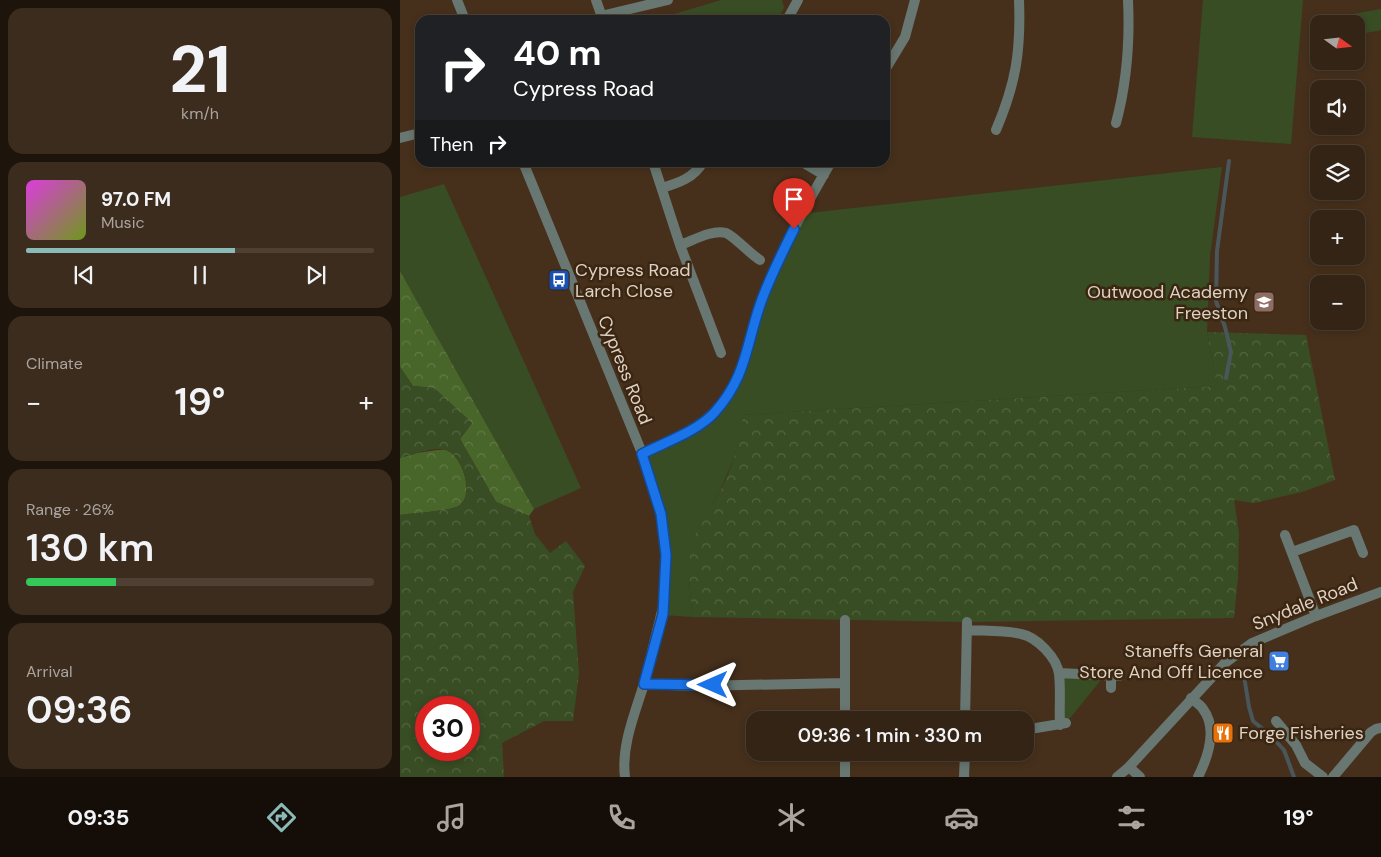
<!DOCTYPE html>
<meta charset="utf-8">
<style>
:root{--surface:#342415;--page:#3c2c1e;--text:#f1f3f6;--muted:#a9a4a0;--line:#4e4134;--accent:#8bbbb9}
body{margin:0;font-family:"DM Sans",sans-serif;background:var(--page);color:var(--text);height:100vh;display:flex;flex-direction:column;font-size:19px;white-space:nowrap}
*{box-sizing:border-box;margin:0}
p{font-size:16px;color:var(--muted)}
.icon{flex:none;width:28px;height:28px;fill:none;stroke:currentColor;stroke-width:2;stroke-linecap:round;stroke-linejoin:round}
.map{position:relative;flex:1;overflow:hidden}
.side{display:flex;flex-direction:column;gap:8px;padding:8px;background:#1d140c;width:400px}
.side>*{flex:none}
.guide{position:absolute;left:15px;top:15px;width:475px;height:152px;border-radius:15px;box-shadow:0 2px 8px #0003,0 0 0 1px var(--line);background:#202124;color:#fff;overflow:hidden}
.needle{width:32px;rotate:105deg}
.tools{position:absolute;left:910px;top:15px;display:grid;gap:10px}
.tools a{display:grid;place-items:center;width:55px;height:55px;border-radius:10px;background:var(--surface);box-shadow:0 2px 8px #0003,0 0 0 1px var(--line);font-size:25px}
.speed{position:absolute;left:15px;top:696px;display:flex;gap:10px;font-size:25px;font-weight:700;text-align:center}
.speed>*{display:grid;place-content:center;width:65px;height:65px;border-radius:50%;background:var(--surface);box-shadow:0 2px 8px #0003,0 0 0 1px var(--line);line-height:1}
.speed .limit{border:8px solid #d22;background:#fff;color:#111}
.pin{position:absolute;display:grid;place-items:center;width:42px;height:42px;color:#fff;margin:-51px -21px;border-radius:50% 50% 50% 0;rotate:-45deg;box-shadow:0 0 5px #0007}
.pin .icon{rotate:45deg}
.me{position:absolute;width:55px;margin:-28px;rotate:270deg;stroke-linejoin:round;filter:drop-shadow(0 0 4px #0008)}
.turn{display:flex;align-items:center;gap:18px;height:105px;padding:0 15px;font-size:22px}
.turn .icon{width:65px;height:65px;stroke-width:2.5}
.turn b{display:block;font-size:35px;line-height:42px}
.then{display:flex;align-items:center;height:48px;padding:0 15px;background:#0003;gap:10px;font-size:19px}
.big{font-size:38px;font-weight:600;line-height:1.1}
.side .card{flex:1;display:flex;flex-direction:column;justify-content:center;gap:8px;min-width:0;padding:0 18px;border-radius:15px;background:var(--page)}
.side .dial{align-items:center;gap:0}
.dial b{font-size:65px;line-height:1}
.song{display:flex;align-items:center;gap:15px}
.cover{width:60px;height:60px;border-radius:8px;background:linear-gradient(135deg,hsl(300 70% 55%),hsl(80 70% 35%))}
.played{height:5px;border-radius:2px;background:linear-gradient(90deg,var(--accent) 60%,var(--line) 60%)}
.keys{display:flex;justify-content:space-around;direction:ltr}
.heat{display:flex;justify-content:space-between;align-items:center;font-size:28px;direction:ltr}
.charge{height:8px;border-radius:4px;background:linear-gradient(90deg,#34c759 26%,var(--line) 0)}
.trip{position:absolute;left:346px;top:711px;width:288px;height:50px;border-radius:15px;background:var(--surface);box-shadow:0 2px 8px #0003,0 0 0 1px var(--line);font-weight:600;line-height:50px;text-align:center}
.tabs{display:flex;height:80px;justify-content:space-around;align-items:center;background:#150e08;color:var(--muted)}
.tabs .icon{width:35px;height:35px}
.tabs .active{color:var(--accent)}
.tabs b{font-size:22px;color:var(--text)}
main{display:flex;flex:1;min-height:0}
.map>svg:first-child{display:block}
</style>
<main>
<section class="side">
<div class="card dial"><b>21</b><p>km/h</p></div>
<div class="card">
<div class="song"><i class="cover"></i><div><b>97.0 FM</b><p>Music</p></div></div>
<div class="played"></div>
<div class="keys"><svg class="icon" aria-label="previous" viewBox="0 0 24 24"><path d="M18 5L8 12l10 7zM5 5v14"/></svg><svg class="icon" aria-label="pause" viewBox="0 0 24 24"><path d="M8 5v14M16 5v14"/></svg><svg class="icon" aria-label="next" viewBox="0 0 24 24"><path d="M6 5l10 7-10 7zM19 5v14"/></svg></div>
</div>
<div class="card"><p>Climate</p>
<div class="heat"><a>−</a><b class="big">19°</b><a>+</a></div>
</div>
<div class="card"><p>Range · 26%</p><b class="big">130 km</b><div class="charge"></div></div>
<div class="card"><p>Arrival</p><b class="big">09:36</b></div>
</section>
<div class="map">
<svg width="981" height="777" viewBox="0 0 981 777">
<defs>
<pattern id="forest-crowns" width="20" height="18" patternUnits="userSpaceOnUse" patternTransform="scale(1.25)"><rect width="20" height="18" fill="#48652a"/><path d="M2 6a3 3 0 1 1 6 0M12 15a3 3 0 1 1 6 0" fill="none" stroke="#627a47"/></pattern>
<pattern id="park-crowns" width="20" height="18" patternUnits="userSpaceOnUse" patternTransform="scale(1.25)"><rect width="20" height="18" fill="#384d23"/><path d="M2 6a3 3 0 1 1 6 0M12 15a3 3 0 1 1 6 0" fill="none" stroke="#546641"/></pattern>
</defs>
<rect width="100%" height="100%" fill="#46301c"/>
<path fill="#384d23" d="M321,0H382L384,8L377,20H275L274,14Z
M803,0H903L891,144L792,137Z
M981,9V30L956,35V24H954L953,14Z
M822,167L810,256L807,332L817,386L343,415L340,437L332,463L320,491L304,518L289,559V582L293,617L263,615L266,555L242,453L292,430L335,386L353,327L400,214Z
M44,184L181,488L134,509L0,271V197Z
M659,673L705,675L666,723L660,725Z"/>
<path fill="url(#forest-crowns)" d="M0,271L134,509L129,516L96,502L60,439L72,423L34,388L13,386L0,367Z
M37,450C40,450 46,449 48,451C63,458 74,494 60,505C53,511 12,513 0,515V458L17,453Z"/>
<path fill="url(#park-crowns)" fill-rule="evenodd" d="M807,332L906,335L935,480L902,492L854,503L834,500L839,532L838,578L834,618L567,622L293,617C290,591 285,562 294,537C300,521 311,507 319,493C333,469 339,441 343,415L817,386Z
M0,367L13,386L34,388L72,423L60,439L96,502L129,516L135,534L150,553L166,541L185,566L173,592L179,673L173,721H144L102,743L104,777H0V515C12,513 53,511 60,505C74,494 63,459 49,451C37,445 11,455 0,458ZM26,708H69V750H26Z"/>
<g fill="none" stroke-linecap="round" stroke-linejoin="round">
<path stroke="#49575b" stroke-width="4" d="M826,378L831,352L825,327L816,301L817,251L829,161
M844,676L849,707L853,721L870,735L884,750L894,777"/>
<path stroke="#687771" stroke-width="10" d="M57,0L65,20
M196,0L203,20
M201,16L268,0
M387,20L398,0
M485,70L505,37L515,0
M716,123C727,82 730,42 728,0
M596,130C616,83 621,51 619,0
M0,138L20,133
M123,162L242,453L261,514L266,555L264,603L244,684
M253,162L280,245L321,353
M402,162L424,175
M262,188C278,183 294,178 303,162
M280,245C292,241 312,229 326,233C334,236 350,254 360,260
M242,453C265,442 296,432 314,413C347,377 345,344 361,302C379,253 405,207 431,162
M885,535L916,616
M892,552L954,530L963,553
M567,630C583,631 605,630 621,634C637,637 657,658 659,674C661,691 659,708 660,725
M659,673L719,676
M711,688V675
M791,698C795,702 801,705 803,709C818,729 808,757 798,777
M445,720V620
M565,720L567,622
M876,721L896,745L905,763L923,777
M630,729L666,723
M445,752V777
M729,767L740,777
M225,777C221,746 235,713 244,684L294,686L445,683
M564,777L565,752
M933,777L971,732L976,729L981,728"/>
<path stroke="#687771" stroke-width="10" d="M717,777L729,767L825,663L852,643L916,616L981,592"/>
</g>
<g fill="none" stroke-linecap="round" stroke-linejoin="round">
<g stroke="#114b97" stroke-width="12">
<path id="route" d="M313,685L244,684L263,614L266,555L261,514L242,454C265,442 296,432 314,413C347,377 346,344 361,302C370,277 382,253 394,229"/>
</g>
<use href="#route" stroke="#1a73e8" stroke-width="9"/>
</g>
<defs>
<g id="bus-square" transform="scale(1.125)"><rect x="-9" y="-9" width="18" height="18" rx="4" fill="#1a4fb4" stroke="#3b2612"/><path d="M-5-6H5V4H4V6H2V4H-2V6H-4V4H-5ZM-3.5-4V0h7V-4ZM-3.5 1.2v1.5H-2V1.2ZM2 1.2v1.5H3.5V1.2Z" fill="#fff"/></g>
<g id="school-square" transform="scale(1.125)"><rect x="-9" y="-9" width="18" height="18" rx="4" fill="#8d6e63" stroke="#3b2612"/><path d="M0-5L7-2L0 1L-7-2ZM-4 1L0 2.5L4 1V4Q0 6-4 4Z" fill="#fff"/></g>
<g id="supermarket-square" transform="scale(1.125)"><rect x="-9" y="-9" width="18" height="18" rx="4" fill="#3f7fe0" stroke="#3b2612"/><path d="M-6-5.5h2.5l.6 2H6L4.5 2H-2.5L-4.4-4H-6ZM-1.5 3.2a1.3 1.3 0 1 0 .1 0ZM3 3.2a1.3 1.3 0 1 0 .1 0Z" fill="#fff"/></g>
<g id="restaurant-square" transform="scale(1.125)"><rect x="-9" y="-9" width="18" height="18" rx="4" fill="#e8710a" stroke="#3b2612"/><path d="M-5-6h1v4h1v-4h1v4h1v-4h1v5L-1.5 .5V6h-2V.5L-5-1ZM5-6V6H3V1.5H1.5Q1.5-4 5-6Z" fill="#fff"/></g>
</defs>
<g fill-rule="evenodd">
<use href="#bus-square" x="159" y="280"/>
<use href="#school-square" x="864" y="302"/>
<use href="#supermarket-square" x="879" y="661"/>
<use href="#restaurant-square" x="823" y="733"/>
</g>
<g text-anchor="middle" stroke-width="5" stroke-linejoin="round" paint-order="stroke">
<g font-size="18" fill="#dfd2c5" stroke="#3b2612" text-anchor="start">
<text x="175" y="276">Cypress Road<tspan x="175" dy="21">Larch Close</tspan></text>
<text x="848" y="298" text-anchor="end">Outwood Academy<tspan x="848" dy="21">Freeston</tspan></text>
<text x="863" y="657" text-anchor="end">Staneffs General<tspan x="863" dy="21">Store And Off Licence</tspan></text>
<text x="839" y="739">Forge Fisheries</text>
</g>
<g font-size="18" fill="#dfd2c5" stroke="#3b2612">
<text transform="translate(225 370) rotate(68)" y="6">Cypress Road</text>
<text transform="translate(905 604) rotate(-22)" y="6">Snydale Road</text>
</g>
</g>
</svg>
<div class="tools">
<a><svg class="needle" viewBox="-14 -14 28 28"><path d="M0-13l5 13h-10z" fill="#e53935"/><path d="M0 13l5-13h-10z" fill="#a9a4a0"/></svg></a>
<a><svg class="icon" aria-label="sound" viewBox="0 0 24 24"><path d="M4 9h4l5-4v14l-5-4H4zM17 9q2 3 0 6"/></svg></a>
<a><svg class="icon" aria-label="layers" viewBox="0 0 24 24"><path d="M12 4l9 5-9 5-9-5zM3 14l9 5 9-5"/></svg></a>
<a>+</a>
<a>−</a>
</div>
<div class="speed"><div class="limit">30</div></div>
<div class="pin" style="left:394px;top:229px;background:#d93025"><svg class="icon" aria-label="arrive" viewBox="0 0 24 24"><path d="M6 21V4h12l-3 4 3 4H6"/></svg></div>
<svg class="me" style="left:313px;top:685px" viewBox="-20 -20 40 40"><path d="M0-17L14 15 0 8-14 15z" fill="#1a73e8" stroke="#fff" stroke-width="4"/></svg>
<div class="trip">09:36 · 1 min · 330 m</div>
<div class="guide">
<div class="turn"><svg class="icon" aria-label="right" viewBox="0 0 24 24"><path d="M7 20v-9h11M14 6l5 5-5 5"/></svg><div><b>40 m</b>Cypress Road</div></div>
<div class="then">Then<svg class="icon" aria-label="right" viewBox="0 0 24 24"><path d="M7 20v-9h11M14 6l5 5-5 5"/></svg></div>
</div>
</div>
</main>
<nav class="tabs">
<b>09:35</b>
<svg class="icon active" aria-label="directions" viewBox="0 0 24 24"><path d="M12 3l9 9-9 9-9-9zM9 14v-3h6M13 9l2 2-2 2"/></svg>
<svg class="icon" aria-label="music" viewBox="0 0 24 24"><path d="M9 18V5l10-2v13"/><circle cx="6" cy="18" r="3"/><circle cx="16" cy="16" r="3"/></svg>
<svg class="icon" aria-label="phone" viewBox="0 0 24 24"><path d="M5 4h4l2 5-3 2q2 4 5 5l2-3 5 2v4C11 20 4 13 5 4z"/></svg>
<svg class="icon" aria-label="climate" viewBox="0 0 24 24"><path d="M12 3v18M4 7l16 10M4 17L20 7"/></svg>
<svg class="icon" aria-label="car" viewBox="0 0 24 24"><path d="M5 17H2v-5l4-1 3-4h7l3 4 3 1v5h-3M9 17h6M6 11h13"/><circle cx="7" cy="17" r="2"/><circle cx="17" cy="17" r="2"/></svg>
<svg class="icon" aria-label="filters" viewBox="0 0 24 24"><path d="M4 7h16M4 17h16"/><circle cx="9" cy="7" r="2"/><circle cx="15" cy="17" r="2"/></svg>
<b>19°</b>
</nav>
